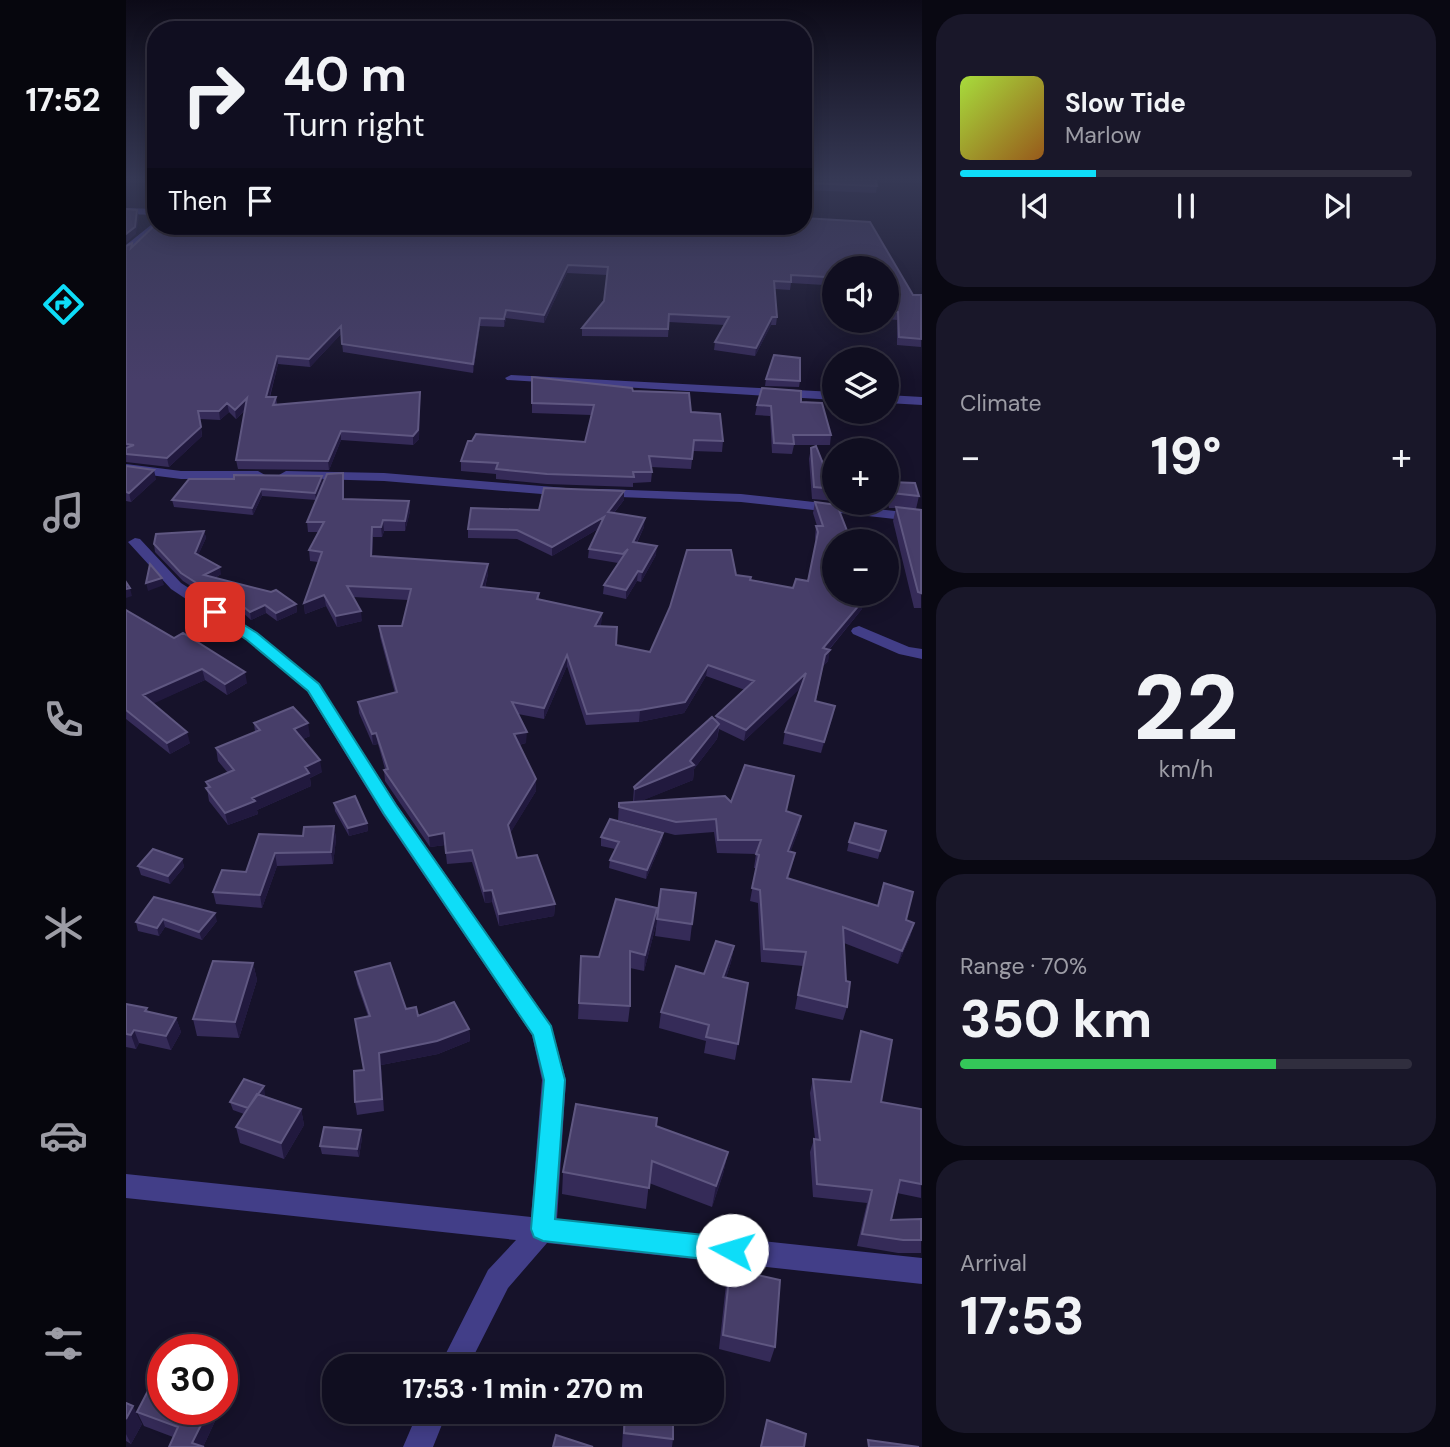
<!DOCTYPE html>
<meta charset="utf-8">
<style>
:root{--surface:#100e20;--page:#191729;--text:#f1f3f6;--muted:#9c9ca5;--line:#302e3e;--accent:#0eddf8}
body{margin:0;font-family:"DM Sans",sans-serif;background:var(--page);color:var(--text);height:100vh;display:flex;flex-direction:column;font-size:26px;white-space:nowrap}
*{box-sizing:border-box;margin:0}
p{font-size:23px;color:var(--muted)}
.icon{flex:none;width:38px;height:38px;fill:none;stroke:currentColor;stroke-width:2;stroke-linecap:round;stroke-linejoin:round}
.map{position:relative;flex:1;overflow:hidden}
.side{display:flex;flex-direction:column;gap:14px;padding:14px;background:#090812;width:528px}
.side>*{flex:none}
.top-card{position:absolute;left:21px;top:21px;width:665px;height:214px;border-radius:28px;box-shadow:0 4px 18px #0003,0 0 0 2px var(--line);background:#100e20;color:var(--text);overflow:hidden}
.tools{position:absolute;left:696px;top:256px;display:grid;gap:14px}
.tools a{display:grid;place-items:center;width:77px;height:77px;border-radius:50%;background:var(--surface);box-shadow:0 4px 18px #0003,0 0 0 2px var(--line);font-size:35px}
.speed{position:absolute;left:21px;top:1334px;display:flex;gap:14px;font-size:35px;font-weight:700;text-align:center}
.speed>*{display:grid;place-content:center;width:91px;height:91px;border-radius:50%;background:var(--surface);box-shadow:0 4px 18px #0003,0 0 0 2px var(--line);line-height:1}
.speed .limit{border:10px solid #d22;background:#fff;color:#111}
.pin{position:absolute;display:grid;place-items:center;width:60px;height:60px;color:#fff;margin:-30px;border-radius:14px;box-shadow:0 4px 10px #0006}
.me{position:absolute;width:77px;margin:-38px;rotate:276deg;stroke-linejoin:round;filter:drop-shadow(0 0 5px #0008)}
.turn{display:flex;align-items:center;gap:24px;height:147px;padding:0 21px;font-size:32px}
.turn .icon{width:91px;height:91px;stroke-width:2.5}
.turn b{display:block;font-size:49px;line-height:60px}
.then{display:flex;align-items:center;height:66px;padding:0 21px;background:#0003;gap:14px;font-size:26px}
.big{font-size:52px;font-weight:800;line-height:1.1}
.side .tile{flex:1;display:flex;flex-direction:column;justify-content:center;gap:10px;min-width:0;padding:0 24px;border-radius:28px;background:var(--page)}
.side .dial{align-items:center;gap:0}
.dial b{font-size:91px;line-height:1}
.song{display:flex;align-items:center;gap:21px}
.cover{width:84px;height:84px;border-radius:10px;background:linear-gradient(135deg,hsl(80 70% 55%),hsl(30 70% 35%))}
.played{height:7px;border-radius:4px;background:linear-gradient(90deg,var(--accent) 30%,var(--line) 30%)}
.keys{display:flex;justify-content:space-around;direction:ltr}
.heat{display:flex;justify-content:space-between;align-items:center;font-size:38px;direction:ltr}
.charge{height:10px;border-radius:5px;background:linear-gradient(90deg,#34c759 70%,var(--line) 0)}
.trip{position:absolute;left:196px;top:1354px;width:402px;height:70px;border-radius:28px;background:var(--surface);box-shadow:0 4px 18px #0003,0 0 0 2px var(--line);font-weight:800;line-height:70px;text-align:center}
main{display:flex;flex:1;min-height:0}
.dock{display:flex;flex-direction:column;width:126px;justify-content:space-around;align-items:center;background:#06060d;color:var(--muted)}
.dock .icon{width:49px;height:49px}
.dock .selected{color:var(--accent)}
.dock b{font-size:32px;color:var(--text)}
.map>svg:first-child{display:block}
</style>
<main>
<nav class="dock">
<b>17:52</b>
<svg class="icon selected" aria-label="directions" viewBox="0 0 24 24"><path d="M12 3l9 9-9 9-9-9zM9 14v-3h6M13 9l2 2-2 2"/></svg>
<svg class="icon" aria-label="music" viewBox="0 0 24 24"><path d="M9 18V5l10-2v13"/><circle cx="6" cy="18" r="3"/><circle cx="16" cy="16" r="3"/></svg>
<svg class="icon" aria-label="phone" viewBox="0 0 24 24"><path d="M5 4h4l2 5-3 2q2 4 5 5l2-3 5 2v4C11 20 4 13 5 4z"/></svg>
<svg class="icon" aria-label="climate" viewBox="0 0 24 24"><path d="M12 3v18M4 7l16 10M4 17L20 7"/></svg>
<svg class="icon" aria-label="car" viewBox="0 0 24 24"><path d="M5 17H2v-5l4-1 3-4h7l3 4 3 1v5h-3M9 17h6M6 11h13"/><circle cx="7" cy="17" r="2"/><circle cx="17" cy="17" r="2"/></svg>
<svg class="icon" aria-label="filters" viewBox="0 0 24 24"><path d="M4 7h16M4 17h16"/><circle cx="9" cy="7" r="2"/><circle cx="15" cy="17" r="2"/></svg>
</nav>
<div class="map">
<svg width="796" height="1447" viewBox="0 0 796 1447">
<rect width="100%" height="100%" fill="#16122a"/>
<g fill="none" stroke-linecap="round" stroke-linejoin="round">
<path fill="#423e88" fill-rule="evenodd" d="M0,208L30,209V215L0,214Z
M30,221V226H33L0,253V245Z
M385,375L709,392V400L381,380L379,378Z
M761,395L796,397V405L761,403Z
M0,464L55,471H132L139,475L132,479H55L0,472Z
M160,471L258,473L440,488L447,492L440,496L258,481L155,478L153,475Z
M475,489L615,494L796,514V522L615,502L470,496L468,493Z
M9,538L14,539L55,583L132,633L193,684L271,805L425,1025L440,1080L431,1219L796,1258V1284L421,1243L382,1288L342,1367H313L362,1270L390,1240L0,1198V1174L405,1217L416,1080L406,1035L257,815L181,691L120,639L45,589L2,542Z
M733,626L783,647L796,649V659L773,654L727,634L725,631L727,628Z
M292,1412H321L307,1447H277Z"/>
</g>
<path fill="#352b58" d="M677,178L751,186L750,193L677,190Z
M677,218L744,222L787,295H795V347L771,345V320L761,319V268H709V320H732L731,325L707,323L704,291H700L698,285L665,283L664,290L649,289L651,317L650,325H645L629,356L588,350L589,342L599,325L543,322L542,337L456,336V328L478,301L481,275L441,273L418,323L380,318L378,327L354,326L347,373L217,352L215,334L184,367L152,364L144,397H150L151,405L294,392L293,439L287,445L215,440L203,470L112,469L110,460L119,410L110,419L103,412L94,420L74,419L76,436L43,467L0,462V246L6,243V247L30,224V226H677Z
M406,377L507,391L565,412L597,441L596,452L567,451L565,469L525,467L526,472L525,482L507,483V487L421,484L370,479V474L335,471V461L459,442L465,415L406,413Z
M640,379L674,381L673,387L639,386Z
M675,402L705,435L704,445H668L666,454L646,453L644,416L629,415L631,405Z
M685,448L700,471H709V501L686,499L683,459Z
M0,466L30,479L5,502L0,501Z
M217,473L218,499L283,501L284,511L279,531H258L256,537H247L246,556L362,564V574L359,588L413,593V599L476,613L475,624L474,626L490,645L524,652L610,575L624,580L667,588L682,581L690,541L689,537L690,526H691L687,513L689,502L736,609L703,650L702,661L697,666L690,701L709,706L695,753L657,744L659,732L675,687L618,741L593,729L591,739L568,769L567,780L512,802H605L661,812L675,816L673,829L664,852L669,853L662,879L788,923L784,937L772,964L718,943L721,1007L717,1020L669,1009L677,966L635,962L632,903L624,901L630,868H628L630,854L591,853L588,832L549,835L492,820L493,803L507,802L508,787L589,720L590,716L619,690L580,676L558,713L513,722L460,725L441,666L418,719L392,714L400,743L393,745L410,779V791L384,833L391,858L429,904L428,916L373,926L366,902L359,903L346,862L321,864L319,845L304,847L259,781L258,770L259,769L252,744L247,745L233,713L232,702L269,693L254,637L253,626H276L282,600L227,597L236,621L211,627L200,606L179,614L178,603L192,562L184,561L183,550L192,532H182L181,522L190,500L136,496L127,515L48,507L46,500L197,482Z
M764,482L793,496L790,509L795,510V608H788L767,521L770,508H763L761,500Z
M498,491V500L488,513L518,527L511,543L530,555L515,582L511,581L500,599L477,594L478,585L492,563L462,558L463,549L472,529L426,556L391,539L342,538V529L413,510Z
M719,502H739V504Z
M78,531L80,538L72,555L95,574L89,578L170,604L171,612L151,621L140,613L125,620L98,596L88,601L57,581L29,552L28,544Z
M0,610L121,683L101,695L79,680L27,703L64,743L44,754L0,719Z
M128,723L184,736L177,739L196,772L184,778L185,786L131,810L132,814L102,825L83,801L80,782L102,773L92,761L90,748L129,732Z
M208,803L241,823L242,831L223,836L209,811Z
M208,826L210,839L207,864L151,866L136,908L90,904L87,892L120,872L133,834L177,836Z
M760,831L752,859L721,851L723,842Z
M537,833L536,841L520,879L483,868L484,860L489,849L475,846V837Z
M56,859L58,867L44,884L15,875L12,866Z
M28,897L91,921L76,940L39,927L33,936L12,931L10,922Z
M531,908L530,925L518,971L504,968V1006L502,1022L452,1019L455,956L473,957Z
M531,919L566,924L564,941L529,936Z
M608,946L605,962L600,978L622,983L609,1060L578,1053L580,1041L533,1028L535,1012L578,974Z
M127,963L131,980L113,1038L71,1036L67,1019Z
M229,972L280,1009L292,1016L343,1029L344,1041L312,1054L255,1065L258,1111L231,1115L229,1102L237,1070L242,1016L231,984Z
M0,1004L21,1008L22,1012L50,1018L55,1032L45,1050L13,1043L10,1049L0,1047Z
M735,1031L755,1102L795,1109V1198L771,1193L765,1220L795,1219V1253H772L731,1246L741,1203L687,1197L684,1152L688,1139H689L684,1093L687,1079L724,1082Z
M139,1094L138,1096L175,1109L178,1125L158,1159L114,1143L110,1127L118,1114L107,1110L104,1102Z
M530,1126L602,1152L597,1174L586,1207L523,1183L520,1209L436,1194L437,1172Z
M236,1138L233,1157L196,1154L194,1146Z
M604,1269L649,1347L644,1362L593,1349L600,1284Z
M0,1403L16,1424L5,1444L0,1441Z
M37,1409H90L88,1413L90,1419L77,1447L47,1437L18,1426L11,1412Z
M498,1412H547V1439L546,1447H496Z
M641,1420L678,1447H634Z"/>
<path fill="#21193e" d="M11,210L13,217L10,234L0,243V234Z
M442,265L441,273L418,323V315Z
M380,310V318L378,327V319Z
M646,317L645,325L629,356L630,348Z
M354,318V326L347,373V364Z
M215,326V334L184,367L183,359Z
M151,356L152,364L141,406L140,397Z
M294,392L293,439L287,445V436Z
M121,398L122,406L110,419L109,410Z
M101,403L103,412L94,420L93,411Z
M72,411L76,436L43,467L41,458Z
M215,431V440L203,470L202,461Z
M28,470L30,479L5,502L3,493Z
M196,476L197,483L190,500L189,493Z
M135,489L136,496L127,515L126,508Z
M498,491V500L481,521L482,512Z
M283,501L284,511L279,531V521Z
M478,517L477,526L426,556V547Z
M519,518L518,527L506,552L507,542Z
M257,520L258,531L256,537L255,527Z
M246,527L247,537L246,567L245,556Z
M78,531L80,538L70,560L69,553Z
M531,546L530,555L515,582L516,572Z
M362,564V574L356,598L355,587Z
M94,567L95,574L79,583L78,575Z
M512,571L511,581L500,599V590Z
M36,578L38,585L22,591L20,583Z
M4,588L6,596L0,598V589Z
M96,589L98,596L88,601L86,593Z
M198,595L200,606L179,614L178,603Z
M739,598L736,609L695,659L697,648Z
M170,604L171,612L151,621L150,613Z
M139,605L140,613L125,620L124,612Z
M235,611L236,621L211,627L210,616Z
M476,613L475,624L468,636L469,626Z
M704,650L702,661L697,666L699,655Z
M441,655V666L418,719V708Z
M582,665L580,676L558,713L513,722L514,710Z
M76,669L79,680L20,707L17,695Z
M119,672L121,683L101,695L99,684Z
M680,673L678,685L618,741L620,730Z
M709,706L707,717L695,753L698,742Z
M182,723L184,736L170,742L168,729Z
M593,724L591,739L568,769L567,780L508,804L509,789L564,761Z
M61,732L64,743L44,754L41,743Z
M401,732L400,743L388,746V734Z
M250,733L252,744L247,745L246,734Z
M194,760L196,772L184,778L185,786L131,810L132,814L102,825L99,813L179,767Z
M410,779V791L382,837V825Z
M675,816L673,829L660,865L662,851Z
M241,823L242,831L223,836L222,828Z
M208,826L210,839L207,864L205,852Z
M318,833L319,845L304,847L303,836Z
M537,833L536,841L520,879L521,870Z
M149,853L151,866L136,908L134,895Z
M669,853L666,867L658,892L661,878Z
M56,859L58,867L44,884L42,876Z
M366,890V902L359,903L358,891Z
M429,904L428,916L373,926V914Z
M531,908L530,925L518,971L519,955Z
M89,913L91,921L76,940L73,932Z
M37,919L39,927L33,936L31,928Z
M788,923L784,937L772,964L776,951Z
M608,946L605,962L595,994L597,977Z
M127,963L131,980L113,1038L109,1022Z
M50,1018L55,1032L45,1050L40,1036Z
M343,1029L344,1041L312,1054L255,1065L258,1111L253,1053Z
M8,1030L13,1043L10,1049L5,1035Z
M138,1086L139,1094L126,1116L124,1108Z
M175,1109L178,1125L158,1159L155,1143Z
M235,1130L236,1138L233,1157L231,1149Z
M602,1152L597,1174L586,1207L590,1186Z
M96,1380L100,1389L96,1396Z
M7,1406L16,1424L5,1444L0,1434V1419Z
M83,1409H90L88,1413L90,1419L77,1447L66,1443Z"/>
<path fill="#473e69" stroke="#5f5781" stroke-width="2" d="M677,178H749L751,186L677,183Z
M0,209L11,210L9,227L0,234Z
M677,218L744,222L787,295H795V339L773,337L772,312L761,311V268H709V315L705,284L701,283L700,277L665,275V282L648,281L651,317H646L630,348L589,342L603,317L543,314L542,329L456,328L478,301L482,267L442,265L418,315L380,310L378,319L354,318L347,364L216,344L215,326L183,359L151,356L140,397H150L147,405L294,392L292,430L287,436L215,431L202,461L110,460L121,398L109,410L101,403L93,411H72L75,427L41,458L0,454V448L8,445L0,444V246L6,243L5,248L30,224V226H677Z
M648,355L674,358V381L640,379Z
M406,377L506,388L507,391L563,393L565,412L594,414L597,441L568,440L566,459L523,456L526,472H507L508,477L421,474L370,469L372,463L335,461L342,441H346L350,434L459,442L468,405L406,403Z
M636,388L675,391V402L696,403L705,435H667L668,444L648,443L645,406L631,405Z
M690,446L700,471H709V489L688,487L685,448Z
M0,466L28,470L3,493L0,492Z
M217,473V499L283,501L279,521L257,520L255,527H246L245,556L362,564L355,587L413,593L411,599L476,613L469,626L491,627L490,645L524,652L544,607L561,550H605L610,575L625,577L624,580L667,588L670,579L682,581L692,532L690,526H697L689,502L711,505L725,541H709V593H737L739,598L697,648L704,650L699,655L689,701L709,706L698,742L659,732L680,673L620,730L590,716L628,681L582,665L559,702L514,710L461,714L441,655L418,708L386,702L401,732L388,734L410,779L382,825L391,858L411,855L429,904L373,914L366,890L358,891L346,850L320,853L318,833L303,836L258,770L262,769L250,733L246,734L232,702L271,692L253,626H276L285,589L221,586L235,611L210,616L198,595L178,603L196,552L183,550L198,522H181L201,474Z
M108,475L196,476L189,493L135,489L126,508L46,500L63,479H108Z
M764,482L789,483L793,496L766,493Z
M418,488L498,491L482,512L519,518L507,542L531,546L516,572L512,571L500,590L478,585L502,549L497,554L463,549L478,517L426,547L391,530L342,529L345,508L413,510Z
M770,507L795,510V593L792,592Z
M78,531L69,553L94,567L78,575L145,592L150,590L170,604L150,613L139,605L124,612L96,589L86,593L55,573L28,544L30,534Z
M24,564L36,578L20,583Z
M0,582L4,588L0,589Z
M0,610L48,638L57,633L119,672L99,684L76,669L17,695L61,732L41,743L0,710Z
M167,707L182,723L168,729L194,760L179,767L183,773L126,798L129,801L99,813L80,788L84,787L80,782L108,770L90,748L134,730L128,723Z
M586,717L593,724L564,761L568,765L509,789L508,787Z
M619,765L668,776L660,811L675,816L662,851L669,853L661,878L752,906L758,883L787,892L780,920L788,923L776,951L717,927L720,981L724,982L721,1007L672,995L680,952L638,949L634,890L626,888L633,855L630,854L635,840H592L590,819L550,822L493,807V803L599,796L605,802Z
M229,796L241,823L222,828L208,803Z
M484,819L537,833L521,870L484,860L493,842L475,837Z
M729,823L760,831L754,851L723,842Z
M208,826L205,852L149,853L134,895L87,892L96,870L120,872L133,834L177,836L178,827Z
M27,849L56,859L42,876L12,866Z
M535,889L570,893L566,924L531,919Z
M28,897L89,913L73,932L37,919L31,928L10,922Z
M490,899L531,908L519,955L504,951V1006L453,1003L455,956L473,957Z
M590,941L608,946L597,977L622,983L612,1044L580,1037L583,1025L535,1012L550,966L578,974Z
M87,961L127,963L109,1022L67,1019Z
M264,963L280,1009L290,1007L292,1016L328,1002L343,1029L311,1041L253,1053L256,1099L229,1102L228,1071L238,1070L229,1019L244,1016L229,972Z
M0,1004L21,1008L19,1011L50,1018L40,1036L8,1030L5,1035L0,1034Z
M735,1031L766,1040L755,1102L795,1109V1184L774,1180L765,1220L795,1219V1240H777L736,1234L746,1190L691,1184L688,1139L694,1140L687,1079L725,1082Z
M118,1079L138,1086L122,1108L104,1102Z
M131,1094L175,1109L155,1143L110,1127Z
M450,1104L531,1118L530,1126L602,1152L590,1186L526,1161L523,1188L437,1172Z
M198,1127L235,1130L231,1149L194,1146Z
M604,1269L654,1280L649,1347L597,1335Z
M26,1383L37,1387V1409H83L66,1443L78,1447H43L52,1427L11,1412Z
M0,1403L7,1406L0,1419Z
M499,1412H547V1439L498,1433Z
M641,1420L680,1434L678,1447H635Z
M430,1435L467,1447H427Z
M742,1440L793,1447H743Z"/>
<linearGradient id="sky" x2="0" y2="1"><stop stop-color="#0c0a17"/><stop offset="0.47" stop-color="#363955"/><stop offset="1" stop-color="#363955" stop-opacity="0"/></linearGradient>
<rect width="796" height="381" fill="url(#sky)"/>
<path fill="#0eddf8" stroke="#0990a1" stroke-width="2" d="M89,607L131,633L193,684L270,805L425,1026L439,1080L429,1219L606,1238L615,1242L618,1250L615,1258L606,1262L417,1241L408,1237L405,1229L418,1080L407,1035L258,814L182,691L121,640L84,615V609Z"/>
</svg>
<div class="tools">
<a><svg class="icon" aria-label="sound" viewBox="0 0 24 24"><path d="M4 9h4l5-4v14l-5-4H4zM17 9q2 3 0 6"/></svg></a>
<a><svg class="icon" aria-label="layers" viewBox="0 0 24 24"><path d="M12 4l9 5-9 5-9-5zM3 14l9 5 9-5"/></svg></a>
<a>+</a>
<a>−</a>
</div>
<div class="speed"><div class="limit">30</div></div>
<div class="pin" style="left:89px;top:612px;background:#d93025"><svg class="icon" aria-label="arrive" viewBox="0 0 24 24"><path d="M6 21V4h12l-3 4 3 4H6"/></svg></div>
<svg class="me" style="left:606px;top:1250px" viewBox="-20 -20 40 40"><circle r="19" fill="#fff"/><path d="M0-13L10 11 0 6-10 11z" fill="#0eddf8"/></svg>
<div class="trip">17:53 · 1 min · 270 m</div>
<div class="top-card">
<div class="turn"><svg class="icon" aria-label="right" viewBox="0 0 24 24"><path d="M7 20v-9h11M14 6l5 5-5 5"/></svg><div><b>40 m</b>Turn right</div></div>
<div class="then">Then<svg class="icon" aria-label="arrive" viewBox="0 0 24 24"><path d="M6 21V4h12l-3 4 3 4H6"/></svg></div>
</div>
</div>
<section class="side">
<div class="tile">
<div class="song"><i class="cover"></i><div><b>Slow Tide</b><p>Marlow</p></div></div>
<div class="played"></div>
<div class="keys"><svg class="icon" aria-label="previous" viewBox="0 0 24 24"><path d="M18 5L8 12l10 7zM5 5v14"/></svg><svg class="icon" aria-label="pause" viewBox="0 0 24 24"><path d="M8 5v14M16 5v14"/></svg><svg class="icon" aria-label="next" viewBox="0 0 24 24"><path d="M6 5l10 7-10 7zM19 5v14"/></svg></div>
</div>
<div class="tile"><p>Climate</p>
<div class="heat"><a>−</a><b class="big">19°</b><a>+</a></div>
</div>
<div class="tile dial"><b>22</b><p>km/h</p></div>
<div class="tile"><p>Range · 70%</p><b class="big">350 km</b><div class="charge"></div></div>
<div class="tile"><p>Arrival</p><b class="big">17:53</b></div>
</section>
</main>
